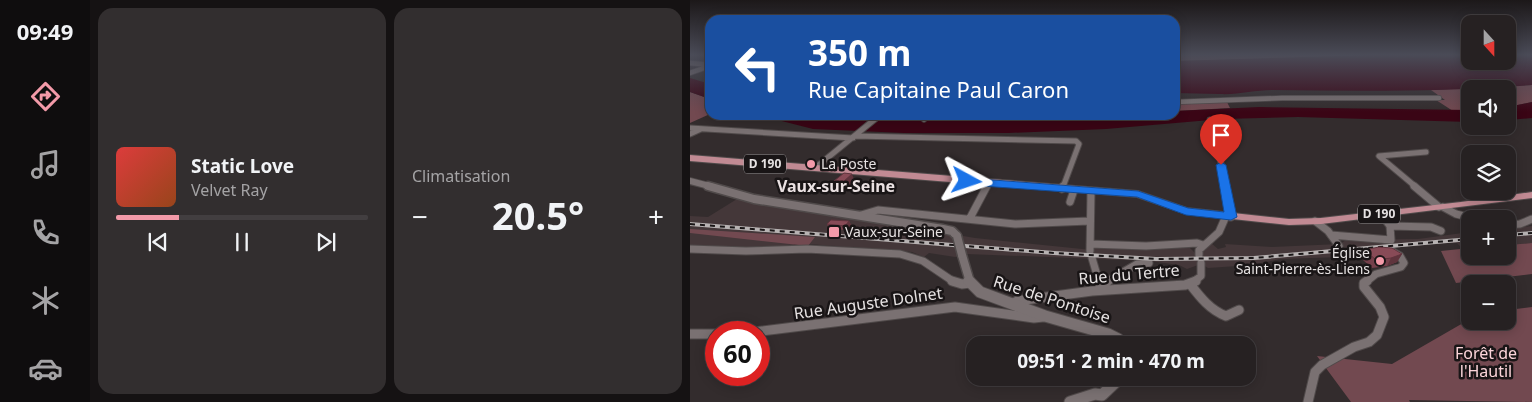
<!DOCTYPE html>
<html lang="fr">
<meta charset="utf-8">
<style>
:root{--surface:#262122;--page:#322e2f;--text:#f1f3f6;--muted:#a4a3a5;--line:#423e40;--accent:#f39aa9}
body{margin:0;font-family:"Noto Sans",sans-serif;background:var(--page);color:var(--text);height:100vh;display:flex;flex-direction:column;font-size:19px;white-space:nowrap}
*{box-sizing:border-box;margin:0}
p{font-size:16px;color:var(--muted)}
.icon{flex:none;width:28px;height:28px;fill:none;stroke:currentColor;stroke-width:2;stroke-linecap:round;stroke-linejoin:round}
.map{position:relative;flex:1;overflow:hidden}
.details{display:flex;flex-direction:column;gap:8px;padding:8px;background:#151213;width:600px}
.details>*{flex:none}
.top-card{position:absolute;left:15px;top:15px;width:475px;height:105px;border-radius:15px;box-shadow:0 2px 12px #0003,0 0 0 1px var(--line);background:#1a4fa0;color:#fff;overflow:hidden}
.needle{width:32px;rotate:159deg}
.fabs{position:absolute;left:771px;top:15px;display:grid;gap:10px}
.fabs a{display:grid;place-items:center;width:55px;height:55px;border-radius:10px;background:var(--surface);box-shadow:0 2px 12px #0003,0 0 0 1px var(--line);font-size:25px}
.speed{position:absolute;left:15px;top:321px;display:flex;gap:10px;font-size:25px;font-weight:700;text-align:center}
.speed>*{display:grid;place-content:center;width:65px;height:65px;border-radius:50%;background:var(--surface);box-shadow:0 2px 12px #0003,0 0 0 1px var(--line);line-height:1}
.speed .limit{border:8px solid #d22;background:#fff;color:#111}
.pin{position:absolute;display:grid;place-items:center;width:42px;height:42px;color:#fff;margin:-51px -21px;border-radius:50% 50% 50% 0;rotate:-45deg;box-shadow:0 0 5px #0007}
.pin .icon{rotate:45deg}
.me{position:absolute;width:55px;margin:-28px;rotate:95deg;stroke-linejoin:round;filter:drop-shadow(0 0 4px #0008)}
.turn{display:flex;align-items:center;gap:18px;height:105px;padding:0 20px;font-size:22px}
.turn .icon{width:65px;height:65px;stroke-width:2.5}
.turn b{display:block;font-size:35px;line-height:42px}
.big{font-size:38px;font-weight:700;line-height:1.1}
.details .widget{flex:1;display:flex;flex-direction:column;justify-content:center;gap:8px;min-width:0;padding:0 18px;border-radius:15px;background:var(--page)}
.song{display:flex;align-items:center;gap:15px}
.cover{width:60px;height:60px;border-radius:8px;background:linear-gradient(135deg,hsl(0 70% 55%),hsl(20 70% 35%))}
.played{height:5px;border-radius:2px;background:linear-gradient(90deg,var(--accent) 25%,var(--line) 25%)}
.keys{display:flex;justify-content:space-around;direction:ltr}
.heat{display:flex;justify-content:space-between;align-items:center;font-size:28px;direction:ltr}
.details .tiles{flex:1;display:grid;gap:8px;grid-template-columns:repeat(2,1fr)}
.trip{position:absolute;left:276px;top:336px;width:290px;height:50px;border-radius:15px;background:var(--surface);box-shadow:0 2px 12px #0003,0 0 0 1px var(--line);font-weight:700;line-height:50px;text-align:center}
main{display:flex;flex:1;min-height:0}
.tabs{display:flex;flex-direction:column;width:90px;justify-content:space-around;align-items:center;background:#0f0d0e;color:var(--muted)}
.tabs .icon{width:35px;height:35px}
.tabs .on{color:var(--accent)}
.tabs b{font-size:22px;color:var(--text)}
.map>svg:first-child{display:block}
</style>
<main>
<nav class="tabs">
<b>09:49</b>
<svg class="icon on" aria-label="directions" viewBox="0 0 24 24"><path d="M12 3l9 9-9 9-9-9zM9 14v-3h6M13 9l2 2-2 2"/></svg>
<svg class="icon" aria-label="music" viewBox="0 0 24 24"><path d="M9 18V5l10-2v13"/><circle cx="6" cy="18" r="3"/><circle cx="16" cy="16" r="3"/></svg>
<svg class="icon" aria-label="phone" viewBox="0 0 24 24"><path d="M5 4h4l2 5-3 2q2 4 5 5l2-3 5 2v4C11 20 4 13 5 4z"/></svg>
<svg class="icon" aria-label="climate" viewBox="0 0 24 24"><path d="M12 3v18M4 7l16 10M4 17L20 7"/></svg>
<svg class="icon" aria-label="car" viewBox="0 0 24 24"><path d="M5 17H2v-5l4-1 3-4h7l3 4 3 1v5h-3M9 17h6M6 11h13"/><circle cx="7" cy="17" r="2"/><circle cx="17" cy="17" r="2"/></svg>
</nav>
<section class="details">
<div class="tiles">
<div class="widget">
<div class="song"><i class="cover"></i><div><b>Static Love</b><p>Velvet Ray</p></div></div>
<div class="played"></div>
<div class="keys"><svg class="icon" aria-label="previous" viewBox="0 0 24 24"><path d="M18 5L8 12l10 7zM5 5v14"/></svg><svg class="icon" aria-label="pause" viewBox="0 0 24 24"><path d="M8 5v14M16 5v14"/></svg><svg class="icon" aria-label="next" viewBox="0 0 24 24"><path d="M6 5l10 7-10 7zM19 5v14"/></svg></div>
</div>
<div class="widget"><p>Climatisation</p>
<div class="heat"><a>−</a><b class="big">20.5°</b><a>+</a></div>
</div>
</div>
</section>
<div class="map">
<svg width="842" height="402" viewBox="0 0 842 402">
<rect width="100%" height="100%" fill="#332c2d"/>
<path fill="#443739" d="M47,199L186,221L285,238L402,250L404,247L470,249L499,247L506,254L521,243L528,249L536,247L535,244L582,247L650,244L656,240L728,239L780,232V248L773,249L767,243H754L657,252L651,254L653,257L590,259L562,265L518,268L511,264L497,269L489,265L460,261L277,254L265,257L239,253L234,257L222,252L106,243L99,249L0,246V216L18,217Z
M842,226V243L818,245V229Z"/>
<path fill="#724950" d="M485,55H716L485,61Z
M842,85V102L818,107V89H780V110L763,111L746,100H755L741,90Z
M0,92L20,99V114L0,123Z
M537,102L540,108L485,111V103Z
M0,229L125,237L118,246L0,233Z
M842,243V274L766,283L751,251L780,248V256H818V245Z
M842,307V402L719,400L720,402H661L627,356L702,364L780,319V321H818V310Z"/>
<path fill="#3a0515" d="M680,55H780V61H818V55H842V85C755,92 669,91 582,90C565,90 547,95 530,94C514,94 500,93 485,93V61Z
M0,78L20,84V99L0,92Z
M842,102V118L818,120V107Z
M569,107L780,110V122L608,117L532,119L416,129L318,133H215L123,129L68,115H137L214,120L305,121L425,115H485V111Z"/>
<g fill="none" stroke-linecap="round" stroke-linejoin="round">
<g stroke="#504a4a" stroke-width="6">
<path id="minor-far3" d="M0,63L20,65
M0,73L20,66
M485,102L592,98H749"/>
</g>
<g stroke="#504a4a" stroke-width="7">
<path id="minor-far2" d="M234,119L238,115
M520,120L537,187
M0,128L163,138
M0,134L11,129
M165,136L386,141L389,144L373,187
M125,168L190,115
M297,187L299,183
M726,187L689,156L736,152"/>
</g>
<g stroke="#504a4a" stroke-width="9">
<path id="minor-far1" d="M536,186L541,217
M724,186L749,207
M372,189L373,186
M380,202L384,190
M753,207L766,214L786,219
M171,215L188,210L325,224L399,221
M280,218L297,186
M625,221L638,231L649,246
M818,225L830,224L842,219
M700,226L741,227L751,231
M641,235L701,240L700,226L691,214
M400,244L456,246L507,243L513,245
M0,249L56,251L117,249L210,254L233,261L264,282
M400,251L401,191
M654,252L665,255L686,250
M509,255V250L529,232L536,216
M402,258L409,282
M416,282L447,264L459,263
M503,282L511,276V263
M676,282L686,274L711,267L714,263L710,256L703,252"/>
</g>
<g stroke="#504a4a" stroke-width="11">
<path id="minor" d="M262,281L272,284L280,283
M409,281L411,288
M500,284C510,297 520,310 536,316L549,310
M410,285L418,281
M322,304L327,301L402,291L495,285L506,281
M64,332L265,307L344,318L353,317
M0,334H26
M618,402L625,372L632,365L664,347L679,342L687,335L694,317L690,307L674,287V283L677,281"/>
</g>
<g stroke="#504a4a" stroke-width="8">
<path id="tertiary-far2" d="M0,181L23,187"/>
</g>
<g stroke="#504a4a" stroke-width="11">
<path id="tertiary-far1" d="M18,186L64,199L253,229L262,231L267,236
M272,255L280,282"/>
</g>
<g stroke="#504a4a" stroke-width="13">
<path id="tertiary" d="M279,281L290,292L355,316L418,334L428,339L434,345
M380,402L405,394L412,395L430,378"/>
</g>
<g stroke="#504a4a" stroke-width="2">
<path id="primary" d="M0,155L448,191L497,208L599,219L631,218L771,202L842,192V198L631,224L599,225L496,214L447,197L0,161Z"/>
</g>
<use href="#minor-far3" stroke="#7a7172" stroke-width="4.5"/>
<use href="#minor-far2" stroke="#7a7172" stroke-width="5"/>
<use href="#minor-far1" stroke="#7a7172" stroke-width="7"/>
<use href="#minor" stroke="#7a7172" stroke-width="9"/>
<use href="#tertiary-far2" stroke="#7a7172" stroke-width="6"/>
<use href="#tertiary-far1" stroke="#7a7172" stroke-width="8"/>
<use href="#tertiary" stroke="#7a7172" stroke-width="11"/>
<use href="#primary" fill="#c18a93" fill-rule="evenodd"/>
<g stroke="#b7b2b2" stroke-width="4">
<path id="rail" d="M0,224L364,253L466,259L564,258L780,239
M818,235L842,233"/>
</g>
<use href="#rail" stroke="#191516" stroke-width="2" stroke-dasharray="5" stroke-linecap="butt"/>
<g stroke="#504a4a" stroke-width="11" stroke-linecap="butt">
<path id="tertiary-bridge" d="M267,236L272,255"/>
</g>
<use href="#tertiary-bridge" stroke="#7a7172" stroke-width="8"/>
</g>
<path fill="#75404b" d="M144,181L165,182L156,190L148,189Z
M159,221L161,225L157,230L139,229L137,224Z
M677,252L712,254L707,262L697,266L682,268L673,260Z"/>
<path fill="#5f343d" d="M162,174L165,182L156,190L153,182Z
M159,221L161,225L157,230L155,226Z
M712,254L707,262L697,266L701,258Z"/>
<path fill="#884b57" stroke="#5f343d" d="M154,173L162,174L153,182L144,181Z
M141,220L159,221L155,226L137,224Z
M689,247L702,248L712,254L701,258L686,260L677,252L679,249Z"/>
<linearGradient id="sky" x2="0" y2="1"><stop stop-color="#1c1819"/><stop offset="0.49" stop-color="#4a4b57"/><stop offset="1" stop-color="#4a4b57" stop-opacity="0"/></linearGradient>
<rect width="842" height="112" fill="url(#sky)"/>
<path fill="#1a73e8" stroke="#114b97" d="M531,162L536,165L547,217L541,220L496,215L447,197L277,185L272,181L277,178L448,191L498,208L534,212L526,165Z"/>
<g fill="#f39aa9" stroke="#191516" stroke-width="2">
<circle cx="121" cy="164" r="5"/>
<rect x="138" y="226" width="12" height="12" rx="2.5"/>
<circle cx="690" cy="261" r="5"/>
</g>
<g text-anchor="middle" stroke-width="5" stroke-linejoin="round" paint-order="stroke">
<g fill="#191516" stroke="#a8a4a5" stroke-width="1">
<rect x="54" y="154.5" width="42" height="19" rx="4"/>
<rect x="668" y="204.5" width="42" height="19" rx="4"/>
</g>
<g font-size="12" font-weight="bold" fill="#e6e2e2">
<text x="75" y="168">D 190</text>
<text x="689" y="218">D 190</text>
</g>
<g font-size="14" fill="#e6e2e2" stroke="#191516" text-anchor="start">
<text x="131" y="169">La Poste</text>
<text x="155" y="237">Vaux-sur-Seine</text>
<text x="680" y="258" text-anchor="end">Église<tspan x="680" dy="16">Saint-Pierre-ès-Liens</tspan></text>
</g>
<g font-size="16" font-weight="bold" fill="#eae1e2" stroke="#191516">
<text x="146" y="192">Vaux-sur-Seine</text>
</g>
<g font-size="16" fill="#e6e2e2" stroke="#191516">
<text transform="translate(439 274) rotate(-5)" y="6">Rue du Tertre</text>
<text transform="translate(362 299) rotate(18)" y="6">Rue de Pontoise</text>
<text transform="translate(178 303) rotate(-8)" y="6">Rue Auguste Dolnet</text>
</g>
<g font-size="16" fill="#fbd4d9" stroke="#191516">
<text x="796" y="359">Forêt de<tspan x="796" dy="18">l'Hautil</tspan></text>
</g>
</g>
</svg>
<div class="fabs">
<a><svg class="needle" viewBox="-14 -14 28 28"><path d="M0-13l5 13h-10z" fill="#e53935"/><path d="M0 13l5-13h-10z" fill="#a4a3a5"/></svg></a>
<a><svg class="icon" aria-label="sound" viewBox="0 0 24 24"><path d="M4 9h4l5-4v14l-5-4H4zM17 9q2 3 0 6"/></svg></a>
<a><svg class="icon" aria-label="layers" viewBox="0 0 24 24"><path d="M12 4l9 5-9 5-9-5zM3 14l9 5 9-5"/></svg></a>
<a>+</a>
<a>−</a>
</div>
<div class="speed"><div class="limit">60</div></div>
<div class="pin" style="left:531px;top:165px;background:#d93025"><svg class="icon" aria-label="arrive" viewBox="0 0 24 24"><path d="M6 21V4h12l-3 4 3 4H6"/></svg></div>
<svg class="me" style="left:277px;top:181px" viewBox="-20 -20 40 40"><path d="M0-17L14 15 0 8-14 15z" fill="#1a73e8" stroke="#fff" stroke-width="4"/></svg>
<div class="trip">09:51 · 2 min · 470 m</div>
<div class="top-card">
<div class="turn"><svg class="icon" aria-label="left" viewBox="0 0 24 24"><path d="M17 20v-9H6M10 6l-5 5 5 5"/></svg><div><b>350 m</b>Rue Capitaine Paul Caron</div></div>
</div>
</div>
</main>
